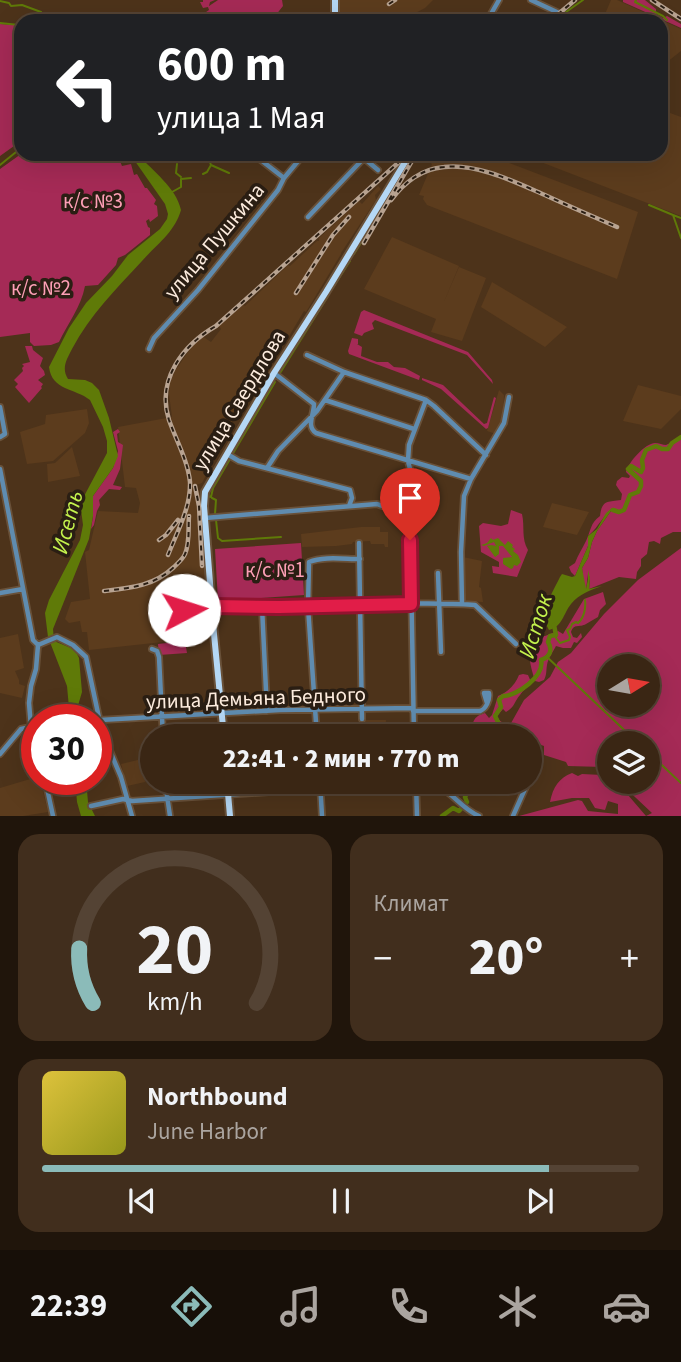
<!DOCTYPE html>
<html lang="ru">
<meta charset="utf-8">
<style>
:root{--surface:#3a2614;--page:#412e1d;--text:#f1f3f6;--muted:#aba5a0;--line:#544334;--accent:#8bbbb9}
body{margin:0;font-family:"Source Sans 3",sans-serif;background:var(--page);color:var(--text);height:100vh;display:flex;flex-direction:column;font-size:26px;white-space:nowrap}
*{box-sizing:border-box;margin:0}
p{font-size:23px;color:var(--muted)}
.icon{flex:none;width:38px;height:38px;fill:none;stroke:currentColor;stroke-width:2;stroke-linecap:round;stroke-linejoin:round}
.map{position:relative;height:816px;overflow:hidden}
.details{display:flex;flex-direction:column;gap:18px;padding:18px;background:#20150b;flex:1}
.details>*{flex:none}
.top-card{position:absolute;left:14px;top:14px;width:654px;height:147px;border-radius:21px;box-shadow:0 7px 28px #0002,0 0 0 2px var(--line);background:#202124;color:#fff;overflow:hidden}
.needle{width:46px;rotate:79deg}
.tools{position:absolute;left:597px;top:654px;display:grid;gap:14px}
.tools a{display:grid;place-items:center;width:63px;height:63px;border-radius:50%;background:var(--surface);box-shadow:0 7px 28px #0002,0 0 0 2px var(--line);font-size:35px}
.speed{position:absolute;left:21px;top:704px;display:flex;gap:14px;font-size:35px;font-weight:700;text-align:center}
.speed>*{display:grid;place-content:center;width:91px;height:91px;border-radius:50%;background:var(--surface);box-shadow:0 7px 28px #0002,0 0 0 2px var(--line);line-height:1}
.speed .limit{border:10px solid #d22;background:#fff;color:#111}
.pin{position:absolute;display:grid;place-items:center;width:60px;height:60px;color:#fff;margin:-72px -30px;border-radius:50% 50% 50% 0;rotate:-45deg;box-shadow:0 0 7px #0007}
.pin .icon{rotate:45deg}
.me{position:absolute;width:77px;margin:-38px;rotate:85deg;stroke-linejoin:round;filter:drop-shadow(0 0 5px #0008)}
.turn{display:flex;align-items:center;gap:24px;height:147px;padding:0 28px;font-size:32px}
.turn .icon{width:91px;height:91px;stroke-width:2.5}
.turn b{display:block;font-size:49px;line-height:60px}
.big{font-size:52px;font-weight:800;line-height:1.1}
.details .tile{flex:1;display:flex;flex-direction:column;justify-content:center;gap:10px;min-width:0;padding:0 24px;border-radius:21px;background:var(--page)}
.details .dial{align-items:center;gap:0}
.dial svg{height:182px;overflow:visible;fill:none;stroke:var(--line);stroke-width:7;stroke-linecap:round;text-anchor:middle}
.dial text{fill:var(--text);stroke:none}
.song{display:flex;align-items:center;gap:21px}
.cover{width:84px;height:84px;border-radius:10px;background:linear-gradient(135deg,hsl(50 70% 55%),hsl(60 70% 35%))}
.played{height:7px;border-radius:4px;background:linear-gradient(90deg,var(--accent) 85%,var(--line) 85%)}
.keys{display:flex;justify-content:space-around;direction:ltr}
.heat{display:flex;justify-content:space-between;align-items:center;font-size:38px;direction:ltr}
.details .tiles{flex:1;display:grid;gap:18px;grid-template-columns:1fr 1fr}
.tile:last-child{grid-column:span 2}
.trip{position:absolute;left:140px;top:724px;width:402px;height:70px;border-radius:35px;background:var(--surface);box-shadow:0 7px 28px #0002,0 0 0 2px var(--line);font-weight:800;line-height:70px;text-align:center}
.menu{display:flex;height:112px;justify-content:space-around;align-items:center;background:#170f08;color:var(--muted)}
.menu .icon{width:49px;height:49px}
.menu .on{color:var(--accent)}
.menu b{font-size:32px;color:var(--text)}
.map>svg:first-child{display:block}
</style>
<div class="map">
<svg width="681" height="816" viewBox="0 0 681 816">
<rect width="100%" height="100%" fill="#4d331a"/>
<path fill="#5c3c1d" d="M337,0H433L425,8L400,21H337L340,4L337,3Z
M611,0H617L681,29V51L662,66V21H602Z
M662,110L681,117V216L520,154H662Z
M431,154H486L638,212L617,279L427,205L423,199L424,196L419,195L432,164L428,161Z
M378,186L381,189L375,195L376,200L341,253V254L306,312L304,311L282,348L277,344L278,342L272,339L266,352L262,351L259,356L268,361L251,392L220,440L223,443L202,483L196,485L202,499L206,591H208L209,598L205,602L179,606L181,640L89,650L87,632H82L80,621L69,623L65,619L71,602L90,599L85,552L89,550L98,511L138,513L140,503L136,488L125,487L118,427L172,417L169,394L170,382L175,371L190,349L202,336L211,342L221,329L219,326L243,305L245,306L288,265L290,266L317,241H319V238L359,201L362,204Z
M392,237L459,266L443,304L459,267L486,278L462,341L431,332L436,319L364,289Z
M492,282L567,327L545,347L481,307Z
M638,385L681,396V409L661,429L623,421Z
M499,390L504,395L503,417L496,434L487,431Z
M87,409L89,423L85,433L53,461L27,464L20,432L45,424L46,415Z
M72,447L80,476L48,482L47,464L55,463Z
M552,503L589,512L577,535L543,527Z
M361,527H380V532H388V547H385L384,544H371L370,541L353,542L352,544L336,546L302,547L301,534Z
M463,557L482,561L479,587L481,588L483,602L463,601Z
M18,634L24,668L15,671L19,680V684L25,686L22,698L0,693V638Z
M359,720H386L385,737H359Z
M142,759L145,782L127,786L121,764Z
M37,777V779H40L48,812L23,816H0V788Z"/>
<path fill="#a52a56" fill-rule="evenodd" d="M203,0H215L210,2L209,6L218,0H282L283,6L271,21H193L209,10L208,7L203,8L200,2H203Z
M623,0H645L656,9V14L663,18L667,16L681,24V28L623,2Z
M0,24L16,25L21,27V141L15,143L14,146L0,156Z
M21,154H117L122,166L131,164L134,175L137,174L145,188H147L156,200L154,204L157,206L158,216L150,222L149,219L146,221L148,227L150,228V235L125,255L118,258L116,265L98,285L85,286C81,307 68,323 59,342L51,345L34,346L30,342V333L0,337V169Z
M364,310L468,352L492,380L493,384L467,355L375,320L372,323L374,329L364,333L362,336L354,333L361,312Z
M352,338L358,339V344H357L362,347L361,356L377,362H388L394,367L405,368L420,376L419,380L349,354L348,351Z
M25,346H32L33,350L43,358L40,366L44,371L45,375L38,380L43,384L41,387L42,388L29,403L15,387L18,384L14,380L23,371L22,368L24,366L22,364L30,362Z
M422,378L443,385L484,424L487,423L494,397L496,398L488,428L486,429L441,389L422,380Z
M118,429L120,432L117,434L118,442L123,445L120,469L113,485L122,487L120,490L109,489L99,500L100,505L97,511L94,525L91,529L93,516V496L113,468L118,451L113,432Z
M681,438V532H673L661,538L660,544L654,541L649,542L647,554L641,559V566L637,572L636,579L619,577L589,589L590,578L588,574L586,590L584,587L582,568L588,558L592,542L597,531L611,511L615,508C602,515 600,526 588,536V546L575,576L571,572L569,567L575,563C578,555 582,549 586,541C591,531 590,523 600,516C602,500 607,502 621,500L622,494L616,485L617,481L622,477L629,478L630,476L626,472C628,463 645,443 655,443C659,443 663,445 666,445Z
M511,510L522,514C525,527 521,538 528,550L517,577L493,573L492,566L499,567V562L481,552L479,526L483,523L501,526L508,524Z
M301,543L304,595L218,601L215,549Z
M681,548V816H519L578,800L582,801L588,811L618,814V804L608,801L605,810L595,808L589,798H572L550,802C553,787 559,778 572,773L578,776L582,774L602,775C607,781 612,788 620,788L624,794L628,795L646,816L652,813L619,782H648V744H609V773L603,767L568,766L566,762L544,755V746L530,741V737H519L506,732L524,700L550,677L558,662L571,653L604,614L638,580ZM609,667H648V705H609Z
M603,592L606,604L600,610L598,617C594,619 590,622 586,624C579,628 574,623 571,632L573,637L577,638L581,633L582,637L577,643L574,642L571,648H563L556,646C553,652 548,658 547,665C546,671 547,674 544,680L539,682L535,681C530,664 525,650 537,636H545L558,631L563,634L584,599Z
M206,613L208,614L209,631L207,634L188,636L187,631L189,630L187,614Z
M185,641L187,653L159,655L158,644Z
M523,674L528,675L531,682C528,687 523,690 520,695C514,702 515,707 506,712L503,709L497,716L499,720L503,723L502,727L487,733L486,737H472C473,726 470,717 485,713L489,718L492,715L498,696C508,692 515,685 519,675Z"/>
<path fill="#5f7a08" d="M130,154H138C153,172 176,187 181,210C175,232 156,245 142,261C116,289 90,315 72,349C67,359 61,368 68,379L85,380L92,383L99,390L109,418L118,456L113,468L93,496V516L89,539L53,629L54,641L71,648L77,654L79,658L82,692L77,709L81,719H70L67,686L48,637L45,613L49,600L80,540L83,525L81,510L82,500L107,453V441L103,427L90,400C75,388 52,391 49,367L69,328L86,303L112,276L128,255L160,229L167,219L168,214L165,204Z
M612,508H615L616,512L611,511L597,531L592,542L588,558L582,568L586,589L588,579V570L590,578L589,589L602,586C591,590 579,594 571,604C563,614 563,626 549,630C538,613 552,594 560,577L562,574L572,577L575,576L588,546V536L597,529L606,513Z
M491,538L493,540L498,538L505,545L508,541L513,545L512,547L515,549L513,551L518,555L521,562L517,566L514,565L513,568L511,569L503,564V558L512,557L503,546H499V554L495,557L487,546L491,545L496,546L494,542L484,546L481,545L487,543Z
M75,779H86L88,802L95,816H81L77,802Z"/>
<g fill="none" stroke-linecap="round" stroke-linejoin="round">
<path stroke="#5f7a08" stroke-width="2" d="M636,0L635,2L663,16L667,20
M0,1L9,3L11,6L22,5L41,12
M566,12L583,0
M0,23L19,25
M203,154L208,157L211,165L229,173
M177,164L176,173L181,177
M0,165L21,148
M203,174L207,172L211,165
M172,192L181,187V179L191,178
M649,205L673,215L681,238
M673,215L681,218
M354,254L394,189
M330,292L350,261
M280,373L328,296
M232,455L275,382
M207,496L211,497L213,488L230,459
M212,498L216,500L215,514
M216,520L218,538L222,541L281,537
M556,635V638L560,643L569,640L570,637L567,630L570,629L572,624L576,622L578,623C584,618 586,608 585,600
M547,657L639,744
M648,752L681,783"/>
<path stroke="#5f7a08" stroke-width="4.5" d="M613,510L619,512L624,510L630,495L638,492L641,486V481L628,469L631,466L641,472L643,468L642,460L646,450L656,446L662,449H668L672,443L681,437
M475,737L478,729L489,728L499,724L495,716L501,707L499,700L503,696C517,696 545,676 541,660C550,657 553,650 548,642L550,636L556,635L554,625
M442,816L453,808L459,811L467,802L465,797L471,785L479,787L484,785L483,782"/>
<g stroke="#695139" stroke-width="8">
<path id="minor" d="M531,0L576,21
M487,21L499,0
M253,154L284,178
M359,154L378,170
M308,217L364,158
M149,349L154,338L198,290L278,190L284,178L304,154
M307,355L344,372L426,400L434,406L486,455
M274,373L314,404C314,415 306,426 316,433L471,479
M325,400L414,429
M0,407L5,434L0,437
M227,454L239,461L350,490L352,498L349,506
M267,468L278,451L317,411L344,372
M0,469L33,640L38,645
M205,518L377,504C386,508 400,509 409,504
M359,543L362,719
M438,573L441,652
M0,593L23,589
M462,604L461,552L464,496L471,479L504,423L509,397
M262,607L267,711
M184,610C225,605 266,608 308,607C363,606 419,601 475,605L516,644
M152,649L157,651L159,657L163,737
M413,711H480C486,709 490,700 489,693H484L487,703
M100,720L280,710L413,708
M317,737L308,607L309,562C323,556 344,559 360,559
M414,737L410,518L411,473L408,461L409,445L426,400
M37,747L31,727L29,703L31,686L36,669L38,645L57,637L73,645L86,657L102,732L121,777L132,816
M0,754L21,729L31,727
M530,777L538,759
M45,779L53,816
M165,782L170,816
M320,782L322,816
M416,782L417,816
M426,782C451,787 458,807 479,816
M91,806L123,799L132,801L417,782
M513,816L528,782"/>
</g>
<g stroke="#695139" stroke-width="10">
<path id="major" d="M335,0V21
M224,737L214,634L204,506L205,492L274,373L326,292L410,154
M227,782L230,816"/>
</g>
<use href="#minor" stroke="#5f8cb0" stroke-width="4.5"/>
<use href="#major" stroke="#b5d8f5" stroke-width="6"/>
<g stroke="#b8a391" stroke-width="4.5">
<path id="rail" d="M652,0L681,19
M389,4L395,0
M550,21L575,0
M391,200C405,182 421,169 444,167C478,163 517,183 547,196C571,207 594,217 617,227
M364,243L416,154
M296,293L333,235L349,217
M195,486L199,506L202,566
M159,540L166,535L178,520
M168,555C177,532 191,507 190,482C188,461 176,440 169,420C156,380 183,345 216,326L408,154
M104,591C131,588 154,586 174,567C178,563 183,559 185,554C190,543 188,528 189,516"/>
</g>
<use href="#rail" stroke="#2a1e13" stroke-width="2" stroke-dasharray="5" stroke-linecap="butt"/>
</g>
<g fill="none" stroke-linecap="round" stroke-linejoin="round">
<g stroke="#92132f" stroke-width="18">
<path id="route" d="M184,610L212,606L279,607L411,604L410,540"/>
</g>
<use href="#route" stroke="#e11d48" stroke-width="12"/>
</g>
<g text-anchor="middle" stroke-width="7" stroke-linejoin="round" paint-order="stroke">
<g font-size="21" fill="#fe9fb6" stroke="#2a1e13">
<text x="93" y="208">к/с №3</text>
<text x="41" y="295">к/с №2</text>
<text x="275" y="577">к/с №1</text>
</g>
<g font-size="21" fill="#fdecde" stroke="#2a1e13">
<text transform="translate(214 241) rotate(-50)" y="7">улица Пушкина</text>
<text transform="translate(239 400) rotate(-59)" y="7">улица Свердлова</text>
<text transform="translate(256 698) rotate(-2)" y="7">улица Демьяна Бедного</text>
</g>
<g font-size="23" font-style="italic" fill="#c4f24d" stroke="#2a1e13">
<text transform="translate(67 522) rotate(-75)" y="8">Исеть</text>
<text transform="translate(535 626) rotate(-73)" y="8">Исток</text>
</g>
</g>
</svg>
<div class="tools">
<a><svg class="needle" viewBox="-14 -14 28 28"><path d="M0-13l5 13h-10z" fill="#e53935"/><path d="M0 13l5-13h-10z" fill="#aba5a0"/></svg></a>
<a><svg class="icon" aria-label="layers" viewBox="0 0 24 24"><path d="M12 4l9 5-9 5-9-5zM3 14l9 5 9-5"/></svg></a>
</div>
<div class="speed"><div class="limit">30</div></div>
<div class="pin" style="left:410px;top:540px;background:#d93025"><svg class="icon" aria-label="arrive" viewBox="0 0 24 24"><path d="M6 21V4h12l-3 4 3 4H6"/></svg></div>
<svg class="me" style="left:184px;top:610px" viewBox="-20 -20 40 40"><circle r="19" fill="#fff"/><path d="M0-13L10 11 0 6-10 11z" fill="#e11d48"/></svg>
<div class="trip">22:41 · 2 мин · 770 m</div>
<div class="top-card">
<div class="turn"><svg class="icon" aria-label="left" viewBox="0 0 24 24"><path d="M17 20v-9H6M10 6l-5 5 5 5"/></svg><div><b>600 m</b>улица 1 Мая</div></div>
</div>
</div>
<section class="details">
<div class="tiles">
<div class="tile dial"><svg viewBox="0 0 100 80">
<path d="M14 69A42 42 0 1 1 86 69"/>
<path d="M14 69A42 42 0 0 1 8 45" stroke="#8bbbb9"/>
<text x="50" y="56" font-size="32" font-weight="700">20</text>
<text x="50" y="72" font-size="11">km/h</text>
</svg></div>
<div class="tile"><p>Климат</p>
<div class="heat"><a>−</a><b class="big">20°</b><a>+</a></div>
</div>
<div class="tile">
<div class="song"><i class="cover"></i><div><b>Northbound</b><p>June Harbor</p></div></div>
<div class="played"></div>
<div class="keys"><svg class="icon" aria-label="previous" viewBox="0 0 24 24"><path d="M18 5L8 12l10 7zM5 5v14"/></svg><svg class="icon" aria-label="pause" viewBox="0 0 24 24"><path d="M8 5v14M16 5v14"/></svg><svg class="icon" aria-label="next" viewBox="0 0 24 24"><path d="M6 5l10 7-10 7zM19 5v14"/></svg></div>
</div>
</div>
</section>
<nav class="menu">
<b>22:39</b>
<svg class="icon on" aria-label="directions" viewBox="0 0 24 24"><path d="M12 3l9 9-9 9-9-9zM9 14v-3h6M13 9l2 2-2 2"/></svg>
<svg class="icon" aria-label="music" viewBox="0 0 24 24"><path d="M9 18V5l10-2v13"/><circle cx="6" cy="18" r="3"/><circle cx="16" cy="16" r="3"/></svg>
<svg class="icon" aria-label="phone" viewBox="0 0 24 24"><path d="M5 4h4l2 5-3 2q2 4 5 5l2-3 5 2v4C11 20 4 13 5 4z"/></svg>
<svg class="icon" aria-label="climate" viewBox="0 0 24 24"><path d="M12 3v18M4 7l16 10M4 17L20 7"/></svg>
<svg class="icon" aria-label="car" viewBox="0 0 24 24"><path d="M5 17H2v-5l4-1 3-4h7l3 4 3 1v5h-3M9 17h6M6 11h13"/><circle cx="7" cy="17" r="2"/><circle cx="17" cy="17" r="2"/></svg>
</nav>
